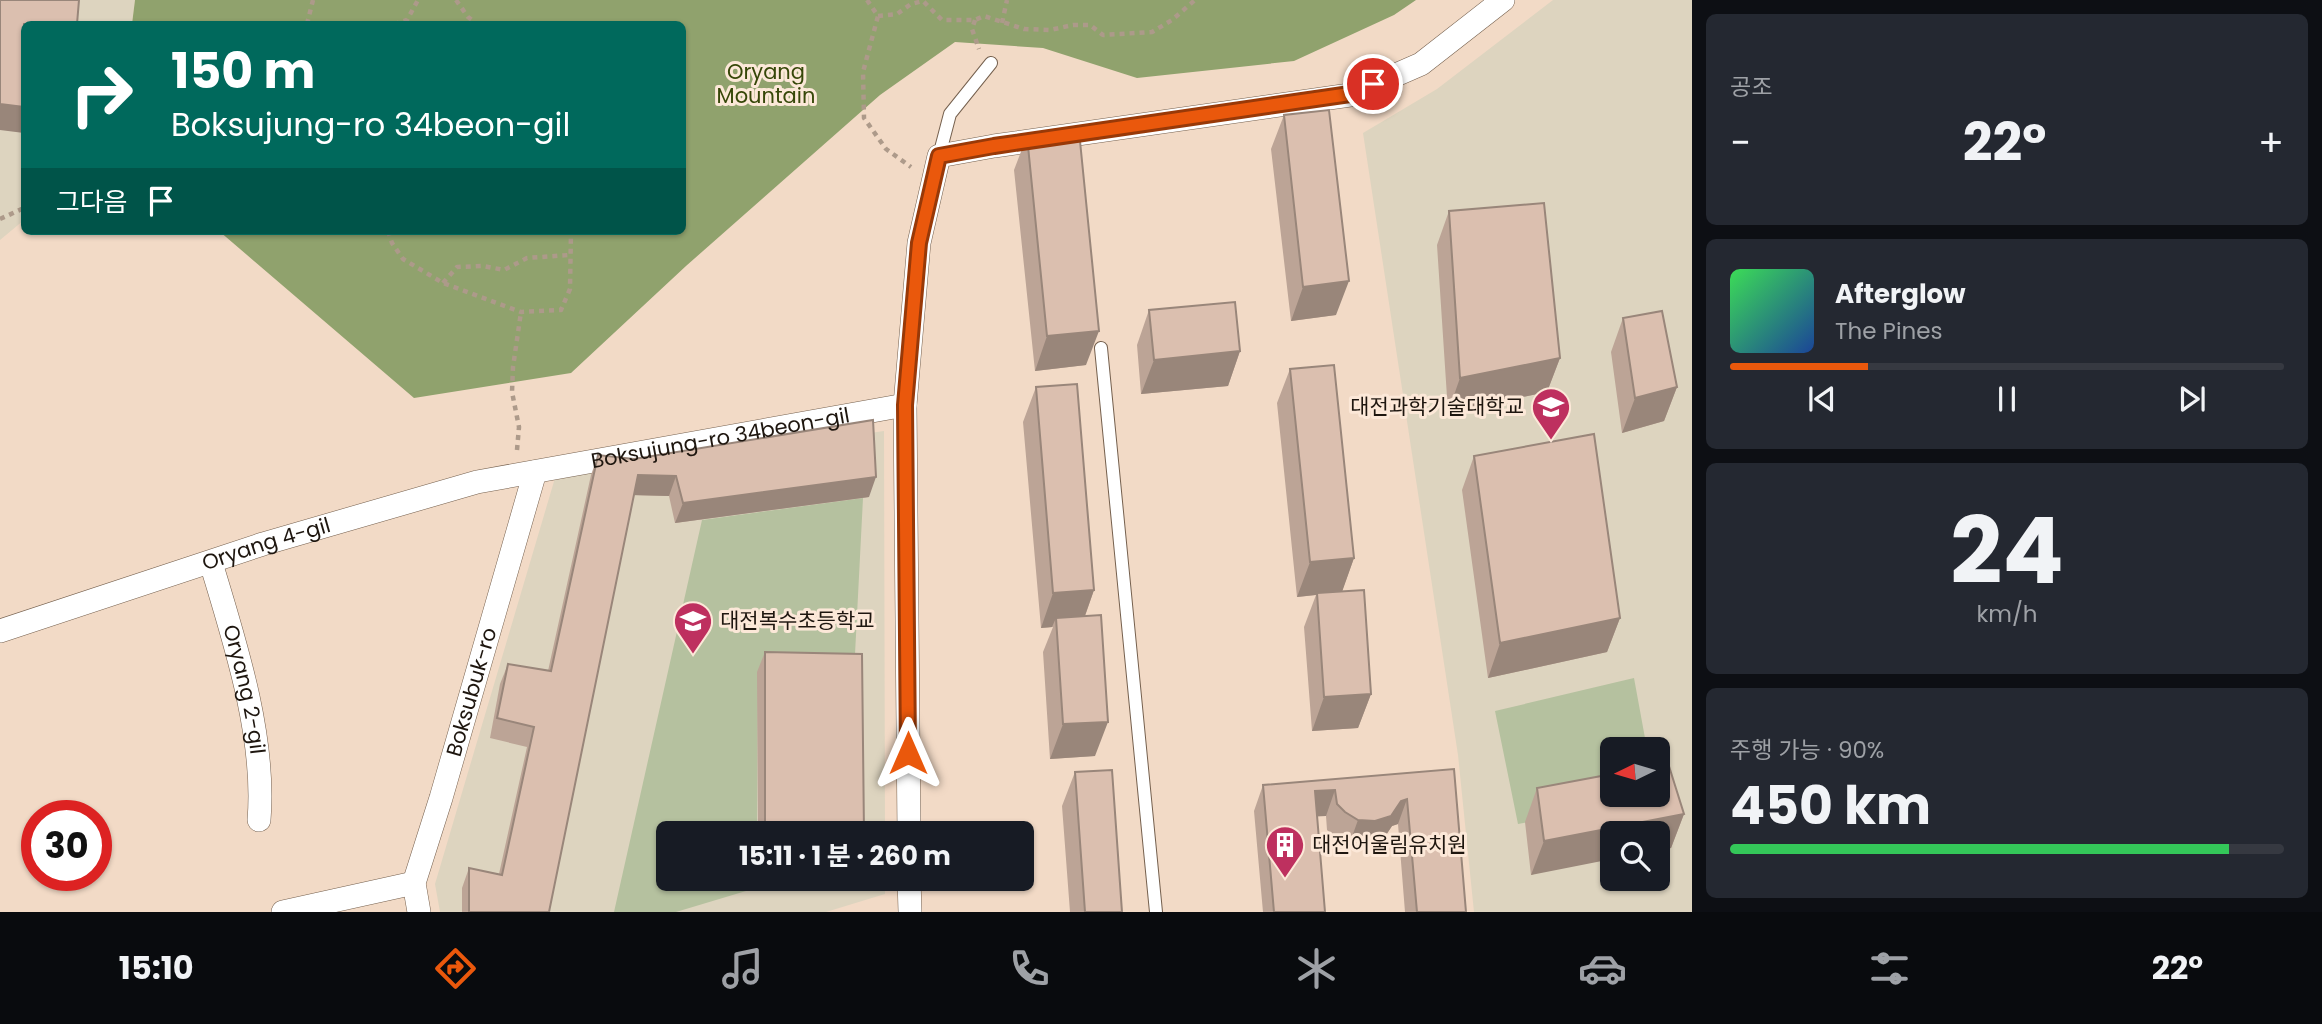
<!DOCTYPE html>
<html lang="ko">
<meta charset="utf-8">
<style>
:root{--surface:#171b24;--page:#242831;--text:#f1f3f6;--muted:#9ea1a6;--line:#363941;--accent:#ea580c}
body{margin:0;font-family:Poppins,"Noto Sans KR",sans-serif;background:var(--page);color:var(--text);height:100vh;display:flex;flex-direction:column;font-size:26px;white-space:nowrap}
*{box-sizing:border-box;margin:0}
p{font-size:23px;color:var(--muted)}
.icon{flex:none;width:38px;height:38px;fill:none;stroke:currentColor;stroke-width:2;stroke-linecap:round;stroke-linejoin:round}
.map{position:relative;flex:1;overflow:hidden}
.side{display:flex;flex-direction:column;gap:14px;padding:14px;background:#0d0f14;width:630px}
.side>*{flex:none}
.top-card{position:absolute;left:21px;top:21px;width:665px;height:214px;border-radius:10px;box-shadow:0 2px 5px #0004;background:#00695c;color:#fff;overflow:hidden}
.needle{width:46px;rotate:265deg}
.controls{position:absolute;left:1600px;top:737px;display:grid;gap:14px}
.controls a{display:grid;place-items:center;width:70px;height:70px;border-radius:10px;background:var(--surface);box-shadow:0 2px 5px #0004;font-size:35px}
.speed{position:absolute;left:21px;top:800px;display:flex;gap:14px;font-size:35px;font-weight:700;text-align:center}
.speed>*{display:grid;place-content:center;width:91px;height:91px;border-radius:50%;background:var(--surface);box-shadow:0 2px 5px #0004;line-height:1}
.speed .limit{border:10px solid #d22;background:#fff;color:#111}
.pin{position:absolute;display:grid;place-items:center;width:60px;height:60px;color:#fff;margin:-30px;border:4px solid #fff;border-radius:50%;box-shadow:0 2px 7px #0007}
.me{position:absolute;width:77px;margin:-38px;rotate:0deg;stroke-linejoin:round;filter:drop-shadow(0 0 5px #0008)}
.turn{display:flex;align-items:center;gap:24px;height:147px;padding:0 35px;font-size:32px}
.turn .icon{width:91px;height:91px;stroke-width:2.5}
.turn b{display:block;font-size:49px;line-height:60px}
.then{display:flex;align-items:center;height:66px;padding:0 35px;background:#0003;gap:14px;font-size:26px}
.big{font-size:52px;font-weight:700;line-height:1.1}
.side .tile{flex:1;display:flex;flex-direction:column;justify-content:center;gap:10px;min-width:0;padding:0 24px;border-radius:10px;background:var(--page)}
.side .dial{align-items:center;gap:0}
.dial b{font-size:91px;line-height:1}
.song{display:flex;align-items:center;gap:21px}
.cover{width:84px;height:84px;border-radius:10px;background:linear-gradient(135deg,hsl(130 70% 55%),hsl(220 70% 35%))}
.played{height:7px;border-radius:4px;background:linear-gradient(90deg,var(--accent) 25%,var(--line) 25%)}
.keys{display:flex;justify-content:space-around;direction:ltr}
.heat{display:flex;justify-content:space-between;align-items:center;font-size:38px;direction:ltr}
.charge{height:10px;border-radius:5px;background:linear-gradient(90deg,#34c759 90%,var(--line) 0)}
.trip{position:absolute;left:656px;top:821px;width:378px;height:70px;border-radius:10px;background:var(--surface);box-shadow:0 2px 5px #0004;font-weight:700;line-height:70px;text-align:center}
.tabs{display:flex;height:112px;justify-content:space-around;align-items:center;background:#090b0e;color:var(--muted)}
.tabs .icon{width:49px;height:49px}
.tabs .on{color:var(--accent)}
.tabs b{font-size:32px;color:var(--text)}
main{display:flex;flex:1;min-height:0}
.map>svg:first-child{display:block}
</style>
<main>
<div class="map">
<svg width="1692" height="912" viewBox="0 0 1692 912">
<rect width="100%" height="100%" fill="#f2dac6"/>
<path fill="#ddd4bf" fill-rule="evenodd" d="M0,0H135L132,24H24V220L0,240Z
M1553,0H1692V912H1474L1458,755L1363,133L1437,89ZM1612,749H1657V794H1612ZM1612,833H1657V878H1612Z
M884,431L885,833H668V878L885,879V894L826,912H440L435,884L555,478Z"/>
<path fill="#b5c19f" d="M863,498L854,674L758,675L757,833H668V878L756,879V888L676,912H614L702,520Z
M1634,678L1647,749H1612V794L1656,797L1518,824L1495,711Z"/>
<path fill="#90a26d" d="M135,0H1416L1394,15L1294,61L1137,78L1043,48L955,42L880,95L686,266L571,373L414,398L219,231H682V24H132Z"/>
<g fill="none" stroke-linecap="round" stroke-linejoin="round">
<g stroke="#75604e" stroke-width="14">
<path id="lane" d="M939,156L950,114L991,63
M1101,348L1156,912"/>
</g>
<g stroke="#75604e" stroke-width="24">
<g id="street">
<path id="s1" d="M211,563C235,642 266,738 259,820"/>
<path id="s2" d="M0,631L263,544L477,482L905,405"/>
<path d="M909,833L905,405L919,243L939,156L994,146L1350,95L1421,64L1503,0"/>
<path d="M909,878L910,912"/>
<path d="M283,912L414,883"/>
<path id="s3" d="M419,912L414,883L441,798L535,472"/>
</g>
</g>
<path stroke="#ad9a8a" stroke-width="4.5" stroke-dasharray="5 5" stroke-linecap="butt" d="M456,0L468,17L477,24
M867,0L878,16L863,72L864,118L886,149L911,167
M878,16L897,14L911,4L923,1L942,20H975L984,16L1024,29L1050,30L1073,25H1090L1103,35L1152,32L1172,20L1195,0
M975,20L972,29L979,49
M1002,23L1007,0
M307,24L313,0
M394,24L407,20L418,0
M0,219L24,208
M388,231L392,243L403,259L443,283L521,312L561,310L570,289L571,231
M443,283L457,267L483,266L504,270L527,258L569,255
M517,450L519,427L512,392L513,367L521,312"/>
<use href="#lane" stroke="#fff" stroke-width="12"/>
<use href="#street" stroke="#fff" stroke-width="23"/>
</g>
<path fill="#bca496" d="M1284,115L1336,315L1291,321L1271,149Z
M1027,136L1086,365L1035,371L1014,170Z
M1449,211L1560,358L1547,392L1448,412L1437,245Z
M1149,310L1240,351L1228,386L1141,394L1137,345Z
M1623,318L1677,387L1664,421L1622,433L1611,352Z
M1290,369L1354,558L1342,591L1371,694L1358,728L1312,731L1304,627L1316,595L1297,597L1277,403Z
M1036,387L1094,590L1085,616L1095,756L1050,759L1043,652L1053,627L1041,628L1023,422Z
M598,455L634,459L869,497L675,523L669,496L634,495L549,912H462V888L469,868L499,874L527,747L490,738L500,684L508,664L548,671L591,475Z
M1474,456L1620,618L1607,652L1488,678L1462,490Z
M765,652L864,833H758L757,672Z
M1454,769L1466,912H1405L1398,824L1392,826L1382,841L1365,847L1349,845L1335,837L1327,830L1326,816H1317L1325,912H1263L1254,811L1263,785Z
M1075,772L1122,912H1070L1062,806Z
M1537,788L1684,814L1671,848L1657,851V833L1531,875L1525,822Z"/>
<path fill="#99867a" d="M0,104L24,107V133L0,130Z
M1349,281L1336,315L1291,321L1303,287Z
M1099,331L1086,365L1035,371L1047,336Z
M1240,351L1228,386L1141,394L1154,360Z
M1560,358L1547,392L1448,412L1460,378Z
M1677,387L1664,421L1622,433L1635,398Z
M638,475L676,476L669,496L630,495Z
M876,477L869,497L675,523L683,503Z
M1354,558L1342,592L1297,597L1310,562Z
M1094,590L1082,624L1056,618L1052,627L1041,628L1053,593Z
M1620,618L1607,652L1488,678L1500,643Z
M1371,694L1358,728L1312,731L1324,697Z
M1108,722L1095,756L1050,759L1063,724Z
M1335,790L1326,816L1306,817L1315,791Z
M1407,799L1398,824L1392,826L1382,841L1365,847L1349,845L1358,820Z
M1684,814L1671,848L1657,851V833H1612V859L1531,875L1544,841Z"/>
<path fill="#dbbfaf" stroke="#99867a" stroke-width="2" d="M0,0H79L77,24H24V107L0,104Z
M1329,110L1349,281L1303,287L1284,115Z
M1079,131L1099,331L1047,336L1027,136Z
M1544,203L1560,358L1460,378L1449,211Z
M1235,302L1240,351L1154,360L1149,310Z
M1662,311L1677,387L1635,398L1623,318Z
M1334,365L1354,558L1310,562L1290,369Z
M1077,384L1094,590L1053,593L1036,387Z
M873,420L876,477L683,503L676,476L638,475L549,912H469V868L502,875L534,727L497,718L508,664L551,671L598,455L634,459Z
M1594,434L1620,618L1500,643L1474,456Z
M1364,590L1371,694L1324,697L1317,593Z
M1101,615L1108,722L1063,724L1056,618Z
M765,652L862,654L864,833H765Z
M1668,763L1684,814L1544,841L1537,788L1612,774V794H1657V765Z
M1454,769L1466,912H1417L1407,799L1401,801L1391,816L1375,821L1358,820L1345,812L1337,804L1335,790L1315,791L1325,912H1274L1263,785Z
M1112,770L1122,912H1085L1075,772Z"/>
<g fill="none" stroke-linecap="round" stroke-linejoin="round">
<g stroke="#983908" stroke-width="18">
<path id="route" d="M908,753L905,405L919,243L939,156L994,146L1350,94L1373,84"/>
</g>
<use href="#route" stroke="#ea580c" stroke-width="12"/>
</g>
<defs>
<g id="university-pin" transform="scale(2.0125)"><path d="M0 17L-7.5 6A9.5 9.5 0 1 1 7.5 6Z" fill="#be305f" stroke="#fce8d8"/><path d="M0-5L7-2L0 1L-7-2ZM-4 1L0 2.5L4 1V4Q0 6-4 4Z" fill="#fff"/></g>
<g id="school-pin" transform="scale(2.0125)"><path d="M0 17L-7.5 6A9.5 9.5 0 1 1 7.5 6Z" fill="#be305f" stroke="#fce8d8"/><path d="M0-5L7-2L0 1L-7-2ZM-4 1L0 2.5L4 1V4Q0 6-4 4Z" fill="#fff"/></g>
<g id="building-pin" transform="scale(2.0125)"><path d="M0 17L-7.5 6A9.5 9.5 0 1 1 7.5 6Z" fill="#be305f" stroke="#fce8d8"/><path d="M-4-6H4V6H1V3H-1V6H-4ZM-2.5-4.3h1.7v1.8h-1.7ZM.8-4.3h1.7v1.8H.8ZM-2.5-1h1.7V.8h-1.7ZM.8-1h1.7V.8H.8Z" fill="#fff"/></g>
</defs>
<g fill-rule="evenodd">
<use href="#university-pin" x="1551" y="407"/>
<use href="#school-pin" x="693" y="621"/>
<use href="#building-pin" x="1285" y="845"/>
</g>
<g text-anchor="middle" stroke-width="6" stroke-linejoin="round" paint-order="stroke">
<g font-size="21" fill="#364708" stroke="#fce8d8">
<text x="766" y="79">Oryang<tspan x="766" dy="24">Mountain</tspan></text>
</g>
<g font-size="21" fill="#1e160f" stroke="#fce8d8" text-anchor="start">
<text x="1524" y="414" text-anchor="end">대전과학기술대학교</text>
<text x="720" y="628">대전복수초등학교</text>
<text x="1312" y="852">대전어울림유치원</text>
</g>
<g font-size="21" fill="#1e160f" stroke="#fce8d8">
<text dy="7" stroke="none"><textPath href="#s2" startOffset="747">Boksujung-ro 34beon-gil</textPath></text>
<text dy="7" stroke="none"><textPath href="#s2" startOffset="280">Oryang 4-gil</textPath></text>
<text dy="7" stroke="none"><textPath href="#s1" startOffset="131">Oryang 2-gil</textPath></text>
<text dy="7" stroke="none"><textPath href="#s3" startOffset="229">Boksubuk-ro</textPath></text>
</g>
</g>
</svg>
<div class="controls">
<a><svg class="needle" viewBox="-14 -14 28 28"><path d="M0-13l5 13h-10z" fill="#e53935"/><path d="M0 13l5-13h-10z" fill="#9ea1a6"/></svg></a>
<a><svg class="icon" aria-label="search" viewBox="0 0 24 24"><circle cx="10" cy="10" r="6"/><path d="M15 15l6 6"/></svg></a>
</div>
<div class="speed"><div class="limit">30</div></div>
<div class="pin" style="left:1373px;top:84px;background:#d93025"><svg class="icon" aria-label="arrive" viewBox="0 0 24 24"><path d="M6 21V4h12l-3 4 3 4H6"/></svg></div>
<svg class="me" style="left:908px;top:753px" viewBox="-20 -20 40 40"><path d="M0-17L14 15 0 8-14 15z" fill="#ea580c" stroke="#fff" stroke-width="4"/></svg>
<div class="trip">15:11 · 1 분 · 260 m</div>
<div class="top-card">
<div class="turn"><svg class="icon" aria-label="right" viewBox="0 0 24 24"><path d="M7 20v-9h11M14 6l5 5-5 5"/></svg><div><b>150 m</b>Boksujung-ro 34beon-gil</div></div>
<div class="then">그다음<svg class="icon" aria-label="arrive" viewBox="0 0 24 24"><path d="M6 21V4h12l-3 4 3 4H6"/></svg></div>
</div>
</div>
<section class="side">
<div class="tile"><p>공조</p>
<div class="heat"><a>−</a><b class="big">22°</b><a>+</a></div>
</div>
<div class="tile">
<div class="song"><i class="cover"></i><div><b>Afterglow</b><p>The Pines</p></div></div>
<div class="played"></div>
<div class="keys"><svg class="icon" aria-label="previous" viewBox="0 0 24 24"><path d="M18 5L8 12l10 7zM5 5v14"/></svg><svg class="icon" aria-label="pause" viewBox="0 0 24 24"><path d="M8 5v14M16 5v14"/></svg><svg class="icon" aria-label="next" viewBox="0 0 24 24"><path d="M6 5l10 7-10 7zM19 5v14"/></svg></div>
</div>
<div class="tile dial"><b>24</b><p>km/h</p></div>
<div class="tile"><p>주행 가능 · 90%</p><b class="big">450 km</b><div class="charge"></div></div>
</section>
</main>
<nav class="tabs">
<b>15:10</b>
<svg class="icon on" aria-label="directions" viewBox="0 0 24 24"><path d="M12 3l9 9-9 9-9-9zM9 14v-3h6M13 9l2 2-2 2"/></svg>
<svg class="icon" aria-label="music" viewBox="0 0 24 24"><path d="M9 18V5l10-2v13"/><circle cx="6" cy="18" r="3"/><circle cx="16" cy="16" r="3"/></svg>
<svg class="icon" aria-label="phone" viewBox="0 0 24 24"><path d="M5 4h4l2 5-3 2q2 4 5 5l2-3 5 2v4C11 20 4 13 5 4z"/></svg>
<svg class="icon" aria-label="climate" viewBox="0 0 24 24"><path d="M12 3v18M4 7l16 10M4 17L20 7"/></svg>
<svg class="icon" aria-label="car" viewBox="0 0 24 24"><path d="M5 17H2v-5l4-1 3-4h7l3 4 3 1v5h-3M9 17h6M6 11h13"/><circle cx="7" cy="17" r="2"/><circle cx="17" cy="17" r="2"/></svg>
<svg class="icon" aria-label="filters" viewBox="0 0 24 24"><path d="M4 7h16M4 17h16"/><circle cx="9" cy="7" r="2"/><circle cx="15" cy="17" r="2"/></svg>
<b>22°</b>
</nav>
